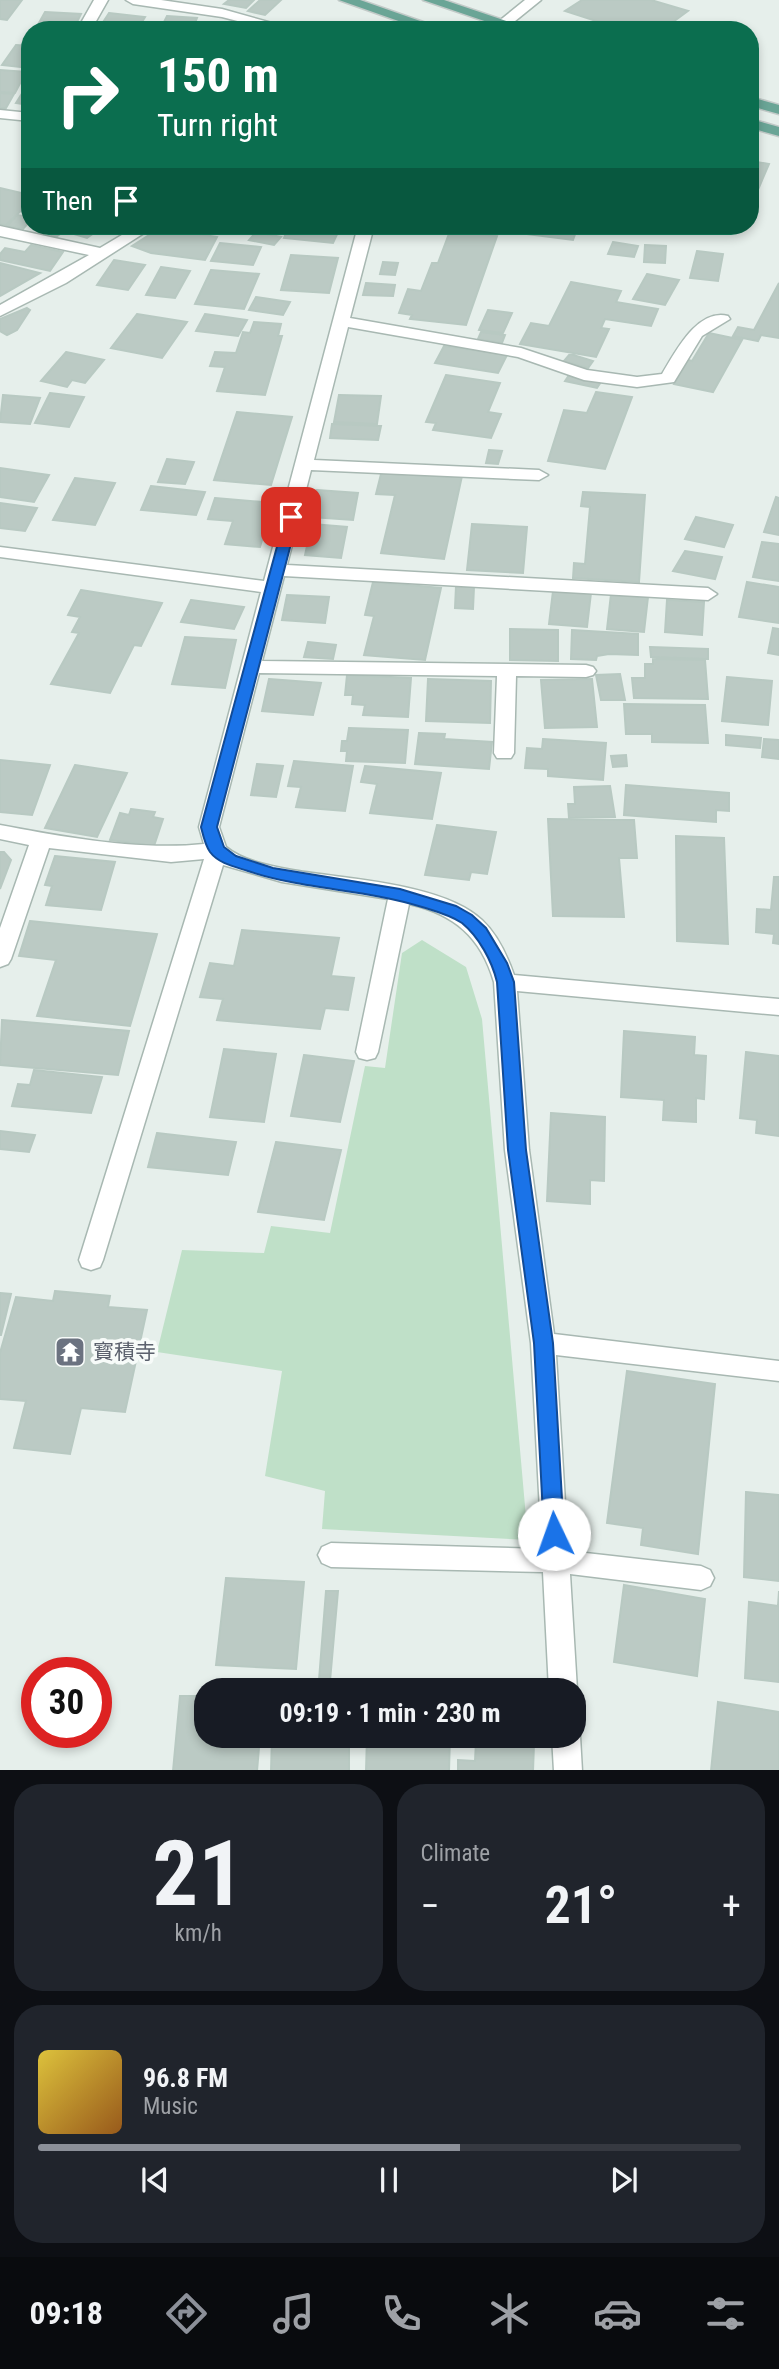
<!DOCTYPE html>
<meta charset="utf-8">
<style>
:root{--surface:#171b24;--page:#20242c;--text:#f1f3f6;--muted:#9ea1a6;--line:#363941;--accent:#8c9099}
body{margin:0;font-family:"Roboto Condensed","Noto Sans JP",sans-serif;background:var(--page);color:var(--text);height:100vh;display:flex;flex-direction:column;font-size:26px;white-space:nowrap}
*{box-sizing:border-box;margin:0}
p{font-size:23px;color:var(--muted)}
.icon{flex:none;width:38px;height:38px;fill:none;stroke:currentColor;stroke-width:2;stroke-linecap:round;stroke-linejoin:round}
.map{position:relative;height:1770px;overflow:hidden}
.sheet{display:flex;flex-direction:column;gap:14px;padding:14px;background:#0d0f14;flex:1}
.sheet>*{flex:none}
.top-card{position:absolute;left:21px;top:21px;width:738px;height:214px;border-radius:28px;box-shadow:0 4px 10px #0003;background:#0b6e4f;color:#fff;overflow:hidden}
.speed{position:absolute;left:21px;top:1657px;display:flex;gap:14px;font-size:35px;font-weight:700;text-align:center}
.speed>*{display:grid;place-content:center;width:91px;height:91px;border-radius:50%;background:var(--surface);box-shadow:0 4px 10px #0003;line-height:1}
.speed .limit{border:10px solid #d22;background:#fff;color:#111}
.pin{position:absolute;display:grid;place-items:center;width:60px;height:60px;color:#fff;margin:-30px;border-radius:14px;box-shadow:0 4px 10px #0006}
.me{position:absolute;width:77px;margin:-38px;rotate:357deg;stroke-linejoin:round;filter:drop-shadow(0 0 5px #0008)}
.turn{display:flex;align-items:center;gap:24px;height:147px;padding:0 21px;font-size:32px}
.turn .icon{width:91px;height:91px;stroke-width:2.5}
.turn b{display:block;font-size:49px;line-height:60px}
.then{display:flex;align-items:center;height:66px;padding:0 21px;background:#0003;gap:14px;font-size:26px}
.big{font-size:52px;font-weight:700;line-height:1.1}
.sheet .widget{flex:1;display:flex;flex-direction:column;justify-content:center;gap:10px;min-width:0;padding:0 24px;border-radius:28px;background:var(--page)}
.sheet .dial{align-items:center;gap:0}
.dial b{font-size:91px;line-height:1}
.song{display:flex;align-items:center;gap:21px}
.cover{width:84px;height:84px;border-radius:10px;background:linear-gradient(135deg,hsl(50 70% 55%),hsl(30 70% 35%))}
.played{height:7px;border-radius:4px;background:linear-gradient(90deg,var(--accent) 60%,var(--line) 60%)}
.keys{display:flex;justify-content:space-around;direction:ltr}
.heat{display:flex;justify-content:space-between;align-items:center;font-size:38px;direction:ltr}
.sheet .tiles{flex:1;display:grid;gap:14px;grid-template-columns:1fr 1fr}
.widget:last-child{grid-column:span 2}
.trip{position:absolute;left:194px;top:1678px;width:392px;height:70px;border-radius:28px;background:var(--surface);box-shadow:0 4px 10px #0003;font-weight:700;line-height:70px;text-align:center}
.menu{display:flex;height:112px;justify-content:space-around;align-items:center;background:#090b0e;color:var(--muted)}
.menu .icon{width:49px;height:49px}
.menu .selected{color:var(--accent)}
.menu b{font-size:32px;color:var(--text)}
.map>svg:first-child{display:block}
</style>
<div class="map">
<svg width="779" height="1771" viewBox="0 0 779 1771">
<rect width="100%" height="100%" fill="#e6efeb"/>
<path fill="#bfe0c8" d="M422,940L466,967L482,1019L528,1540L322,1529L325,1491L265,1476L282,1371L157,1352L182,1250L264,1253L271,1226L330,1233L365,1066L385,1068L402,953Z"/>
<path fill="#bbcac4" stroke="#b8c9c2" stroke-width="2" d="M0,0H22L7,20L0,19Z
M229,0H254L246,8L224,4Z
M260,0H281L265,15L248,11Z
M582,0H651L688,11L662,30H624L565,11Z
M45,12L81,14L73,30H35Z
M109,13L145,17L137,30H98Z
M167,16L197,18L192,30H160Z
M16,45L30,46L29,68L2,65Z
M0,70L26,72L15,93L0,92Z
M30,81V105L16,103Z
M0,93L14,94L6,108H0Z
M751,161L769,164L751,206Z
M0,188L30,195V202L6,225L0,224Z
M17,215L30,217V221L23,229L7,226Z
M32,226H104L87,238L64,231L56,237Z
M289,226H341L333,243L284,238Z
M529,226H578L573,240L526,234Z
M160,228L217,237L205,260L151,253L132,246Z
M450,231L497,236L466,325L410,319L412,315L399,313L408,289L421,291L432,263H438Z
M256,232L281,237L274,245L249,240Z
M613,242L638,246L634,257L608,254Z
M220,243L261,247L253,265L211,261Z
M31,245L63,252L50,271L0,260V254L5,248L25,252Z
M645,245L666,246L665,263L644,262Z
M697,251L723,254L718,281L690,278Z
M291,255L338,258L329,293L281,290Z
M114,260L145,265L128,290L97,285Z
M383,262L398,263L395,275L380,274Z
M0,263L40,273L0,296Z
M161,267L190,271L175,298L146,295Z
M211,270L259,274L244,309L195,304Z
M647,274L679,280L665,305L633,299Z
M571,282L621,291L616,302L658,309L651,326L605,319L601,328L609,329L596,357L520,344L531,323L549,326Z
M366,283L395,285L393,296L363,295Z
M779,283V338L761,335L758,341L733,336L738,327L754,330Z
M256,297L290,302L283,315L249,310Z
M27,308L30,310L17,330L7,335L0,331V319Z
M488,310L512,313L503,333L479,330Z
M137,314L187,322L162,358L111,348Z
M205,314L247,320L238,336L196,331Z
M254,322L281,324L278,336H282L265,395L217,391L225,367L210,366L215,352L236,353L243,332L250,333Z
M481,332L505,335L502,343L478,339Z
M709,333L742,340L713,392L674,384L688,360L692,361Z
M444,346L507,355L498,373L435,363Z
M66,352L104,360L85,383L72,380L67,387L41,381Z
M570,354L593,361L588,368L564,361Z
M446,375L500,383L488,412L501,414L491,438L433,430L436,423L426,422Z
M569,375L601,382L597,388L565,381Z
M596,392L632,397L605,469L548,461L564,410L587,413Z
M50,393L84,397L69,427L35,423Z
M3,395L40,398L30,424L0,422Z
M339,395L381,396L377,424L334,422Z
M237,412L292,417L271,485L214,480Z
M332,424L381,426L378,440L330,438Z
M489,450L502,451L498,464L486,463Z
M167,459L194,462L185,484L158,482Z
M0,468L49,475L34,502L0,497Z
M382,470L462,476L444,559L381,553L395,495L376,494Z
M75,478L115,483L95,525L53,520Z
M151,486L205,492L196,515L141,510Z
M317,490L358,493L353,520L312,517Z
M583,492L645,495L639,582L573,578L574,563L585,564L590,507L581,506Z
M776,497L779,498V535L764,532Z
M215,498L273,503L260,547L225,544L233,521L208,519Z
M0,503L37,508L25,531L0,528Z
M696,517L733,525L724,547L685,539Z
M312,524L347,527L341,558L305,555Z
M472,524L527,527L523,573L467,570Z
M762,542L779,544V581L753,577Z
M685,551L722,557L715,579L673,571Z
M373,582L441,588L425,660L364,655L374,616L365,615Z
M747,582L779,587V623L739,617Z
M456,586L474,587L473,609L455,608Z
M81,590L162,603L141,646L134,645L110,693L51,684L79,633L72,632L80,617L68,615Z
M553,591L591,593L587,627L549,624Z
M611,594L648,597L644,632L607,629Z
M287,595L329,597L325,623L282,620Z
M191,600L244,607L234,629L181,622Z
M667,600L704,602L702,635L665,632Z
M773,628L779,629V655L768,653Z
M510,629L558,630V661L510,660Z
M572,630L638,634V655L609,654L597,656L596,660L571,659Z
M185,637L236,640L225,688L172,684Z
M308,642L336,645L333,659L304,657Z
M650,647L708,649V659L651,657Z
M653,659L705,660L708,699L634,698L632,678H645V664H653Z
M620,674L625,700H601L596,675Z
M347,675L411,678L408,717L363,715L365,705L352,704L353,695H345Z
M727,677L772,681L768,725L722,721Z
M269,679L321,683L313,715L262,711Z
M428,679L491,681L490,723L426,721Z
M592,679L597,727L545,728L541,680Z
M624,704L705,705L708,743L652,742V734H626Z
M349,728L408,730L405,763L346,761L347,751H341L342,741H347Z
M419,733L445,734L444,739L492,742L489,769L415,764Z
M726,735L761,738L760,748L726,745Z
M543,739L606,743L603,780L548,776V769L525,768L527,748L542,749Z
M764,739L779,740V759L762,757Z
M626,755L627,766L613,767L611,756Z
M0,760L50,765L32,815L0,812Z
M294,761L353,766L345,811L296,807L301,787L288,786Z
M257,764L283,766L276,797L251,795Z
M75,765L127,773L97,837L45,828Z
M365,766L441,773L432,819L370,813L377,784L361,782Z
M626,785L729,793V811L716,810V822L624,815Z
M610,786L615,817L569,818L568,804H575L574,787Z
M131,809L155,812L153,817L163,819L154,846L110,840L120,813L129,815Z
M548,819L634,820L637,858H619L624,917L553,916Z
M437,825L496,832L487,874L471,872L469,880L425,875Z
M676,836L724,838L728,944L677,941Z
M0,852H4L11,860L0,889Z
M55,856L115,862L101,910L46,905L52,886L45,885Z
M774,877H779V944L773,943L774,934L756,932L757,909L771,910Z
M30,921L157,934L130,1026L37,1016L56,960L19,956Z
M242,930L339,938L331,976L354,978L348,1010L325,1008L320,1029L217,1020L223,999L200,997L210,963L234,966Z
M2,1020L129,1031L118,1075L0,1065Z
M624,1031L695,1037L694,1055L706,1056L704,1099L696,1098V1122L663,1120L664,1100L621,1097Z
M224,1049L276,1054L264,1122L210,1117Z
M746,1052L779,1056V1136L756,1133L757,1120L740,1118Z
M304,1055L354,1061L340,1122L291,1116Z
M34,1070L102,1077L91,1113L12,1106L18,1084L30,1085Z
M551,1113L605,1117L604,1181L590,1180V1204L547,1201Z
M0,1131L35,1135L29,1152L0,1149Z
M157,1133L236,1142L228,1175L148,1167Z
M276,1142L341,1150L324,1220L258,1212Z
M55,1291L110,1296L108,1307L147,1310L125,1412L81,1408L70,1454L14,1448L26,1401L0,1399V1353L16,1297L53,1301Z
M0,1293L11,1294L1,1335H0Z
M627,1371L715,1384L698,1554L641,1545L643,1528L607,1523Z
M746,1492L779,1495V1581L744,1577Z
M226,1578L304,1582L296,1669L216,1665Z
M624,1585L705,1599L697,1676L614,1662Z
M326,1591H338L330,1681L319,1680Z
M779,1591V1682L745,1678L749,1602L778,1606Z
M180,1696H206V1736H260L257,1771H173Z
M718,1702L779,1712V1771H711Z
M272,1736H349V1771H271Z
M367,1736H450L449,1771H366Z
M476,1741L534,1744L533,1771H458V1760L475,1761Z"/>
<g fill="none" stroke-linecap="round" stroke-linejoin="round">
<g stroke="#a8b8b2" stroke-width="3">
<path id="minor" d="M94,0H108L91,30H77Z
M126,0H161L222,9L297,30H272L222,17L133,4Z
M525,0H541L504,30H488Z
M0,110L30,113V121L0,118Z
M0,226L100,248L137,226H155L66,283L0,316V305L89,255L0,236Z
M358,226H374L350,318L521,348L587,370L637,377L662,374C675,353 697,308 728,316L730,319L702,336L674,382L637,387L584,380L518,357L348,327L314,460L539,470L548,475L539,480L311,470L287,565L708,588L717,594L708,600L284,576L262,661L586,665L593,667L596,671L593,675L586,677L516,676L514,753L511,758H497L494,753L497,676L259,673L219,827L226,847C243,861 270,866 292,870C344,879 443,883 482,920C497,934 507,955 514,975L779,999V1015L517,991L529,1150L554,1334L779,1361V1381L556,1355L568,1551L701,1566L710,1570L714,1578L710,1586L701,1590L570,1574L577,1690L574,1696V1690H549L543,1572L331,1567L322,1563L318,1555L322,1547L331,1543L542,1549L531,1343L505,1150L494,982C481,937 454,914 409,904L378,1052L375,1058L367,1060L359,1058L356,1052L388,899L282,882L223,865L103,1260L100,1267L91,1270L82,1267L79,1260L204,859L171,862L49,848L11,959L8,964L0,967V928L29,845L0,839V825C64,837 139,851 204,844L199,827L261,592L0,557V547L264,581Z
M574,1726L580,1736L582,1771H554L552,1736H574Z"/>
</g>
<g stroke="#c2cac8" stroke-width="3">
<path id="major" d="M339,0H360L446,30H424Z
M423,0H444L533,30H511Z
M751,97L779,105V114L751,106Z
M751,119L779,127V136L751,128Z"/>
</g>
<use href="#minor" fill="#fff" fill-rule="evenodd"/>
<use href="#major" fill="#6aa596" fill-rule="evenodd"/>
</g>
<path fill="#1a73e8" stroke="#114b97" stroke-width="2" d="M291,513L298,517L217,827L224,847L236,856L273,868L400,889L456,906L472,915L486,928L507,963L514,982L526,1150L553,1343L564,1534L561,1540L554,1543L547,1540L544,1534L534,1343L508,1150L497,982C492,961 479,937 462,923C450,915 435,911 422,907C365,889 305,890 248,871C236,867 219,864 210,852C205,845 203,835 201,827L285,517Z"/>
<defs>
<g id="temple-square" transform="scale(1.575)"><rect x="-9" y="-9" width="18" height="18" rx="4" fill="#6b7280" stroke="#f7fbf9"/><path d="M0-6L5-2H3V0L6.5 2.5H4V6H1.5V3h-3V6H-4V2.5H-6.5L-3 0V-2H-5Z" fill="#fff"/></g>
</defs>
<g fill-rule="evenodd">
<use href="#temple-square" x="70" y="1352"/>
</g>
<g text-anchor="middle" stroke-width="7" stroke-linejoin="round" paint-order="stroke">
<g font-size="21" fill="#5b616d" stroke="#f7fbf9" text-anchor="start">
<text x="93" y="1359">寳積寺</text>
</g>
</g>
</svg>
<div class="speed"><div class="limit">30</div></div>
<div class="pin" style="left:291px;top:517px;background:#d93025"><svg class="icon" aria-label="arrive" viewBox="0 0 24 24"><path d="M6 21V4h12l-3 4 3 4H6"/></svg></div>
<svg class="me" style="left:554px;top:1534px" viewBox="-20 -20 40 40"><circle r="19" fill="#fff"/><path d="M0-13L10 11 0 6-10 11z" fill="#1a73e8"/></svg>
<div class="trip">09:19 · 1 min · 230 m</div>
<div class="top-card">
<div class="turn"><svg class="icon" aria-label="right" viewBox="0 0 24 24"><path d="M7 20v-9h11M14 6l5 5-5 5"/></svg><div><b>150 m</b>Turn right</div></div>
<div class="then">Then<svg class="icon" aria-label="arrive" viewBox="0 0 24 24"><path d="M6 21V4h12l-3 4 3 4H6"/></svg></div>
</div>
</div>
<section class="sheet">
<div class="tiles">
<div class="widget dial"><b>21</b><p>km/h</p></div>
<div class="widget"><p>Climate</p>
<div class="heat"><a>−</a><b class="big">21°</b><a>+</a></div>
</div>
<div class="widget">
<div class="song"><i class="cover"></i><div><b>96.8 FM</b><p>Music</p></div></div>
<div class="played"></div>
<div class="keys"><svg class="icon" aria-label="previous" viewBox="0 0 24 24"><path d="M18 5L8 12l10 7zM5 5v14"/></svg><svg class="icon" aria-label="pause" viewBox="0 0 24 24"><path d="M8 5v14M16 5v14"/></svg><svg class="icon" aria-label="next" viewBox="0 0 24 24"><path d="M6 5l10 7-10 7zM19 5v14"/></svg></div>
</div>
</div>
</section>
<nav class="menu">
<b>09:18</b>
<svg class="icon selected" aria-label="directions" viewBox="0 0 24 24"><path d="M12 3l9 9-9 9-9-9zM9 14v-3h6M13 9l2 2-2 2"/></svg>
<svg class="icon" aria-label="music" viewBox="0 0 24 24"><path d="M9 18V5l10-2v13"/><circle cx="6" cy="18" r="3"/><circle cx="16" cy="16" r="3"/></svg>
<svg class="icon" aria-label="phone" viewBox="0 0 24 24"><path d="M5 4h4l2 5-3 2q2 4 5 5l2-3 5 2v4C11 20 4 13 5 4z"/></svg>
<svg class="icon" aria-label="climate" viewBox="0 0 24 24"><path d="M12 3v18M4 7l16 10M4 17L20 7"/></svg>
<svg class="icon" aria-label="car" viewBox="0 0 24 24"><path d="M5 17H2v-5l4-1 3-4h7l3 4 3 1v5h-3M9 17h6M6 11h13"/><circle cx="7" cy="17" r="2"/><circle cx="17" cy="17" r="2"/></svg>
<svg class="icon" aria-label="filters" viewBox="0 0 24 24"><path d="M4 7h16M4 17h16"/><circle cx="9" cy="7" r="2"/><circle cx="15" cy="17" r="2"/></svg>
</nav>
